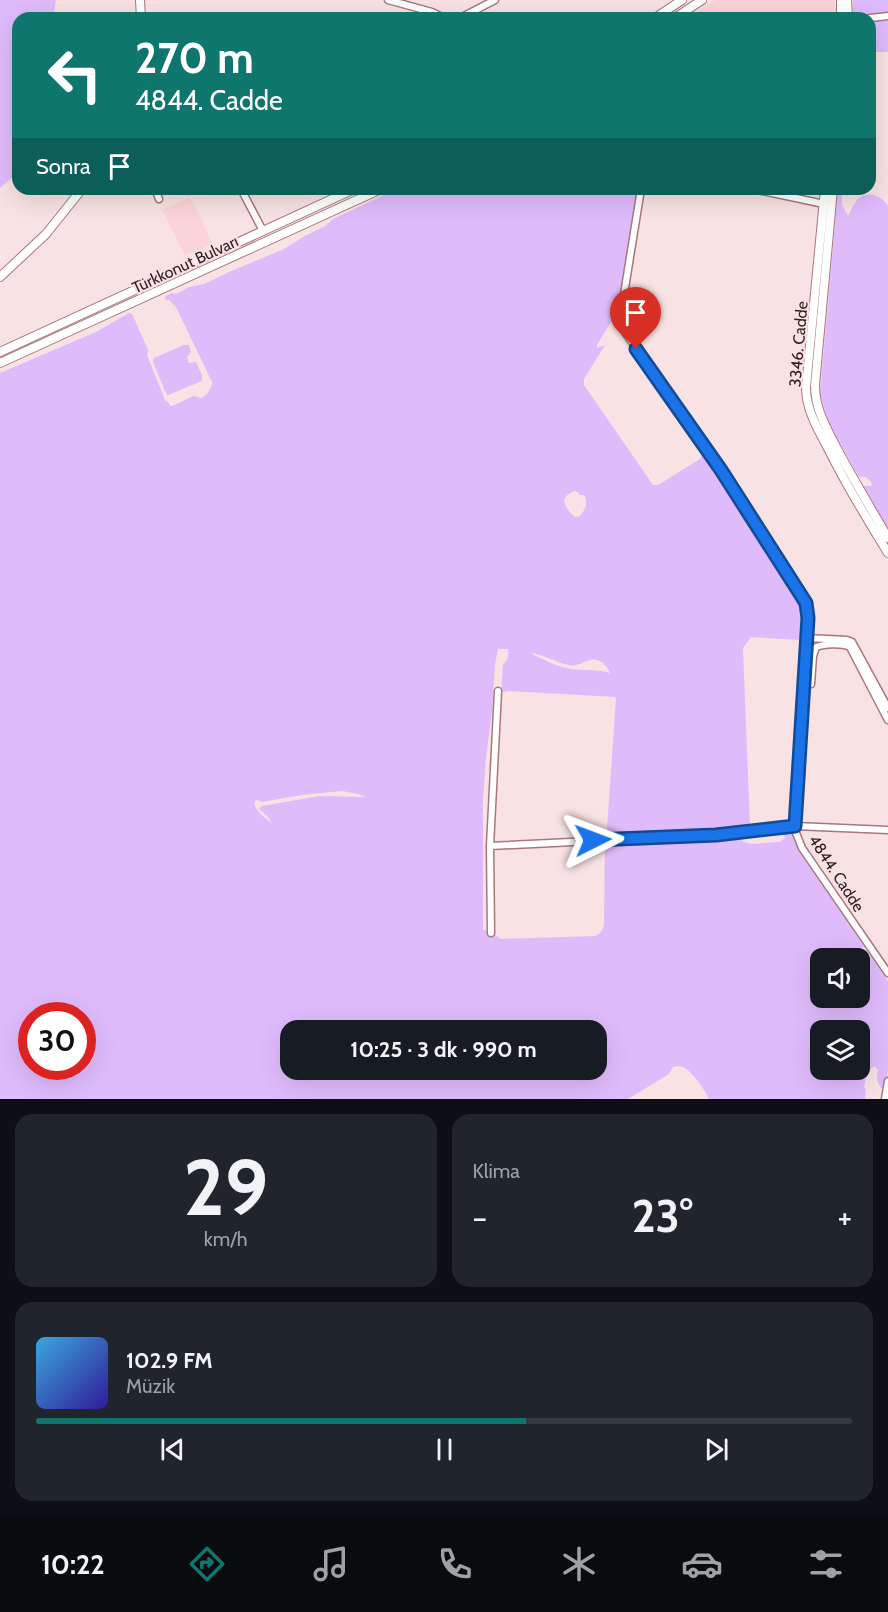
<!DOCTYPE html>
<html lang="tr">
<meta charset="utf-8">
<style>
:root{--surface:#171b24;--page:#20242c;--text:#f1f3f6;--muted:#9ea1a6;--line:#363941;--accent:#0f766e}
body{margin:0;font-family:Cabin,sans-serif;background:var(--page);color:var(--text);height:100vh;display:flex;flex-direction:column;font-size:22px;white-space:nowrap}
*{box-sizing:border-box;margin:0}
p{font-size:20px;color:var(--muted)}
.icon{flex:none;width:33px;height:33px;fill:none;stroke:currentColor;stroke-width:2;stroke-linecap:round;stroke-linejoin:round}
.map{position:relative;height:1099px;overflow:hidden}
.side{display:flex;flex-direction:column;gap:15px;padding:15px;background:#0d0f14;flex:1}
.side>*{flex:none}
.top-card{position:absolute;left:12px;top:12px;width:864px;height:183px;border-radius:18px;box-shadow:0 6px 24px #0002;background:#0f766e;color:#fff;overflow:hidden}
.controls{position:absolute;left:810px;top:948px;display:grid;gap:12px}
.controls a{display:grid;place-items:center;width:60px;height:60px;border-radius:12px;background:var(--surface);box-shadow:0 6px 24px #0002;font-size:30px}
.speed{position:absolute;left:18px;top:1002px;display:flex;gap:12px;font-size:30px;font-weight:700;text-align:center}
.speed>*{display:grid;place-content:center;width:78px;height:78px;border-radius:50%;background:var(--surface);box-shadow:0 6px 24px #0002;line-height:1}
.speed .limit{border:9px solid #d22;background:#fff;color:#111}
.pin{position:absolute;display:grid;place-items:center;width:51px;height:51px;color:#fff;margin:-62px -26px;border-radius:50% 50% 50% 0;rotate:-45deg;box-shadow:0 0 6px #0007}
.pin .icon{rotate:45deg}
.me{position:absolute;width:66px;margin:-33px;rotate:87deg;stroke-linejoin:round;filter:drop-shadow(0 0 4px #0008)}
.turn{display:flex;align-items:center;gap:21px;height:126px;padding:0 24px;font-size:27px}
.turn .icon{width:78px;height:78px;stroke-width:2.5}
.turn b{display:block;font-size:42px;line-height:51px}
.then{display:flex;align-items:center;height:57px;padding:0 24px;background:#0003;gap:12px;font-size:22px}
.big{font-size:45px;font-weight:700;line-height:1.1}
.side .tile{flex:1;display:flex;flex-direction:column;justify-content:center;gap:9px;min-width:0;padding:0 21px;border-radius:18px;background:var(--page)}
.side .dial{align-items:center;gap:0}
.dial b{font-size:78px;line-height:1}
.song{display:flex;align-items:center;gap:18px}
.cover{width:72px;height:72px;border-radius:9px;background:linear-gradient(135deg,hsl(200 70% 55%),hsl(250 70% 35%))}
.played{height:6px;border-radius:3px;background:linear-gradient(90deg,var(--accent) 60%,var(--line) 60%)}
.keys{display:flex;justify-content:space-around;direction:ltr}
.heat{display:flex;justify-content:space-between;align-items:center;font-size:33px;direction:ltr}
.side .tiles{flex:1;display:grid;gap:15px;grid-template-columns:1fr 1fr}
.tile:last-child{grid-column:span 2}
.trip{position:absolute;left:280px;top:1020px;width:327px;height:60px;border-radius:18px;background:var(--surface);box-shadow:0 6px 24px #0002;font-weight:700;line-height:60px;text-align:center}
.menu{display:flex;height:96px;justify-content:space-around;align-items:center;background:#090b0e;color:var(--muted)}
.menu .icon{width:42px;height:42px}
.menu .on{color:var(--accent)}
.menu b{font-size:27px;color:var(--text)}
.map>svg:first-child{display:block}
</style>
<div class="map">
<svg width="888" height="1099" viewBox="0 0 888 1099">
<rect width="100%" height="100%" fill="#f8e2e4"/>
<path fill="#fbd4d9" d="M715,0H834L837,13L828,18H686Z
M190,197L213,244L185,256L162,210Z"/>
<path fill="#e0bbfc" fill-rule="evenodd" d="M0,0H56L54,12L69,17L18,18V176L15,175L0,188Z
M853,0H888V13L859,17L853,15Z
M888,18V52H875L870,55V21Z
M397,189H638L618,310L597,345V348L605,345L584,379V385L653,485H658L700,459L703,452L799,599L804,613L801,656H799L800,640L751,637L743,648L750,826H725L720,830L620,836L615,833L605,834L607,829L616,698L615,697L507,691L504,692L501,690L503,665C508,660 509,656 508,649H498L495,664L492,712L486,757L483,800V930H486L489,936L494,934L501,939L596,936C601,933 603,930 604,924L605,843L692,838L739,839C751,848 767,841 780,842L785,838L783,833L791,831L798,847L864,946L849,958H820V998H860L859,958L865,954L871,956L888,981V1070L886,1087L881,1088C877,1082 876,1077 878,1070L875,1066C866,1070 866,1079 864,1088L866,1089L865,1098L866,1099H709C705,1090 692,1071 683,1067C679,1066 677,1066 673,1067L669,1074L628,1099H0V373L96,332L129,313L132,314L134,318L148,350L147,355L165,400L169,403L170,406L175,405L193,396H195L201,398C207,396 212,388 212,382L176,307L169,300H165L166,296L172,293L176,294L189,287L204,284L229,272L282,250L303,237L325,226L333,219ZM574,491L578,492L580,495H584C589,503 585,510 580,516L575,517C569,512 566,508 564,501L566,496ZM531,653C546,655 556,663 569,665C579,668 587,657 597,660C604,662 607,667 610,673C598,669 585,671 572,669C558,667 543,660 531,653ZM342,791L358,794L366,797L319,796L262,806L259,809L268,817L272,823C265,818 255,811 254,802L257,800L262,802L302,795ZM32,1016H82V1066H32ZM291,1030H597V1070H291ZM820,1030H860V1070H820Z
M838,189H840L842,195V205L848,216C851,211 854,203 858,199C868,190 882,196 888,206V530L863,486H872L871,482L866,477H859L829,424L820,394Z
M184,345H189L191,352L187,357L189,363L196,362L202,375V381L168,395L165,391L153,362L154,358Z"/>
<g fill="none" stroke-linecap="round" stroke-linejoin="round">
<g stroke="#a8777e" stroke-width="9">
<path id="minor" d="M388,0L432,12L444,18
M460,18L495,0
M870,18L888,16
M155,189L159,199
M241,189L263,231
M641,189L621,313L622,328L721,470L806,603L808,618L796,833L802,848L888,973
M753,189L824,204
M807,638L847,640L852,642L888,708
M811,684L813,656L816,647C824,644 841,643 850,647L888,720
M490,846L716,835L795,826L888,830
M491,933L490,846L498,691
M885,1099L888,1081"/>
</g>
<g stroke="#a8777e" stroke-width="10">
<path id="tertiary" d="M140,0L141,18
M841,0V18
M847,0L848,18
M655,18L682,0
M675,18L702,0
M825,189L806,387C806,411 819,431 830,452C847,487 868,520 888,553
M833,189L815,385C815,408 825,425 835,445C852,477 870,507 888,538
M0,277L46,234L82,189
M0,352L354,189
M0,363L381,189"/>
</g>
<use href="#minor" stroke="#fff" stroke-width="6"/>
<use href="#tertiary" stroke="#fff" stroke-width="8"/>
</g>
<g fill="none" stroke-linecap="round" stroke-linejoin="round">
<g stroke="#114b97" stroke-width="15">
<path id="route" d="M593,840L716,835L795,826L808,618L806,603L721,470L636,349"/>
</g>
<use href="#route" stroke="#1a73e8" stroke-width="10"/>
</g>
<g text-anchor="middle" stroke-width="4.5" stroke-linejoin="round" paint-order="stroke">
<g font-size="16" fill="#311d20" stroke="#f8e2e4">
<text transform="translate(185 264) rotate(-25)" y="6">Türkkonut Bulvarı</text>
<text transform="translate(798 344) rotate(-85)" y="6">3346. Cadde</text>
<text transform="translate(837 873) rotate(57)" y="6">4844. Cadde</text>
</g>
</g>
</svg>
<div class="controls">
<a><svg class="icon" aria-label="sound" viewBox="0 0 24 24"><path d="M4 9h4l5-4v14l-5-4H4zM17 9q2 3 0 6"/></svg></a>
<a><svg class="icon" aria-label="layers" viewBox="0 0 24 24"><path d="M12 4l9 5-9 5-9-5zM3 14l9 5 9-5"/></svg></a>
</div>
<div class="speed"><div class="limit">30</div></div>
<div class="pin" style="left:636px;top:349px;background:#d93025"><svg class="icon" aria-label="arrive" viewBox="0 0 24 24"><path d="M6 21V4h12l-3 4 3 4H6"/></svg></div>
<svg class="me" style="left:593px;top:840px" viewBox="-20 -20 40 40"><path d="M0-17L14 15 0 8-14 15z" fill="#1a73e8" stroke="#fff" stroke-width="4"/></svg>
<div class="trip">10:25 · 3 dk · 990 m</div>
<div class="top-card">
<div class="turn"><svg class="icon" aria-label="left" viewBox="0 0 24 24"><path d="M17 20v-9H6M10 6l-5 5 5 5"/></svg><div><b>270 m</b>4844. Cadde</div></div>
<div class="then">Sonra<svg class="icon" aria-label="arrive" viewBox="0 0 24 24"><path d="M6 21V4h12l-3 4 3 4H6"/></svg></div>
</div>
</div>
<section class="side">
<div class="tiles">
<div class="tile dial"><b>29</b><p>km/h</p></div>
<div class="tile"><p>Klima</p>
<div class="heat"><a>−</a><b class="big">23°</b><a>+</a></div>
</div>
<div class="tile">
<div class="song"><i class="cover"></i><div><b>102.9 FM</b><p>Müzik</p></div></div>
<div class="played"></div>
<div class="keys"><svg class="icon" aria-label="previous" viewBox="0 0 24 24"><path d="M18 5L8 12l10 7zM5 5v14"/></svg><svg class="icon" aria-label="pause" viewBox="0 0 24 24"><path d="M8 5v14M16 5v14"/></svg><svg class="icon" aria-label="next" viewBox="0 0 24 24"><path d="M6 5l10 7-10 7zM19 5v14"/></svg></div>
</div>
</div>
</section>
<nav class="menu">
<b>10:22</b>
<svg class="icon on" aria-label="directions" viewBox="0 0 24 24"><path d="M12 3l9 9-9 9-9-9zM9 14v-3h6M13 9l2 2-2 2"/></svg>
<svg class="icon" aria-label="music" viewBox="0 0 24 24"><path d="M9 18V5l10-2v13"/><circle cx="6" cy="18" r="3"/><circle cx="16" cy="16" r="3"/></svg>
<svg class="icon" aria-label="phone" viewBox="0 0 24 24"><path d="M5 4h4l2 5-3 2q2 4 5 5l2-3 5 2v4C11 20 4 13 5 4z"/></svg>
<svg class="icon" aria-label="climate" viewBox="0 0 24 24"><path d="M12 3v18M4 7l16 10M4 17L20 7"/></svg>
<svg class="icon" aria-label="car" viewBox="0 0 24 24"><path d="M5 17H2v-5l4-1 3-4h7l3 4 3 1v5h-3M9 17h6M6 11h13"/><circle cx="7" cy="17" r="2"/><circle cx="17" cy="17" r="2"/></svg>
<svg class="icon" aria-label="filters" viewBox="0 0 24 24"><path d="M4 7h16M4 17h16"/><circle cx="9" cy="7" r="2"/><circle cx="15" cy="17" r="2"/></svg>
</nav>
